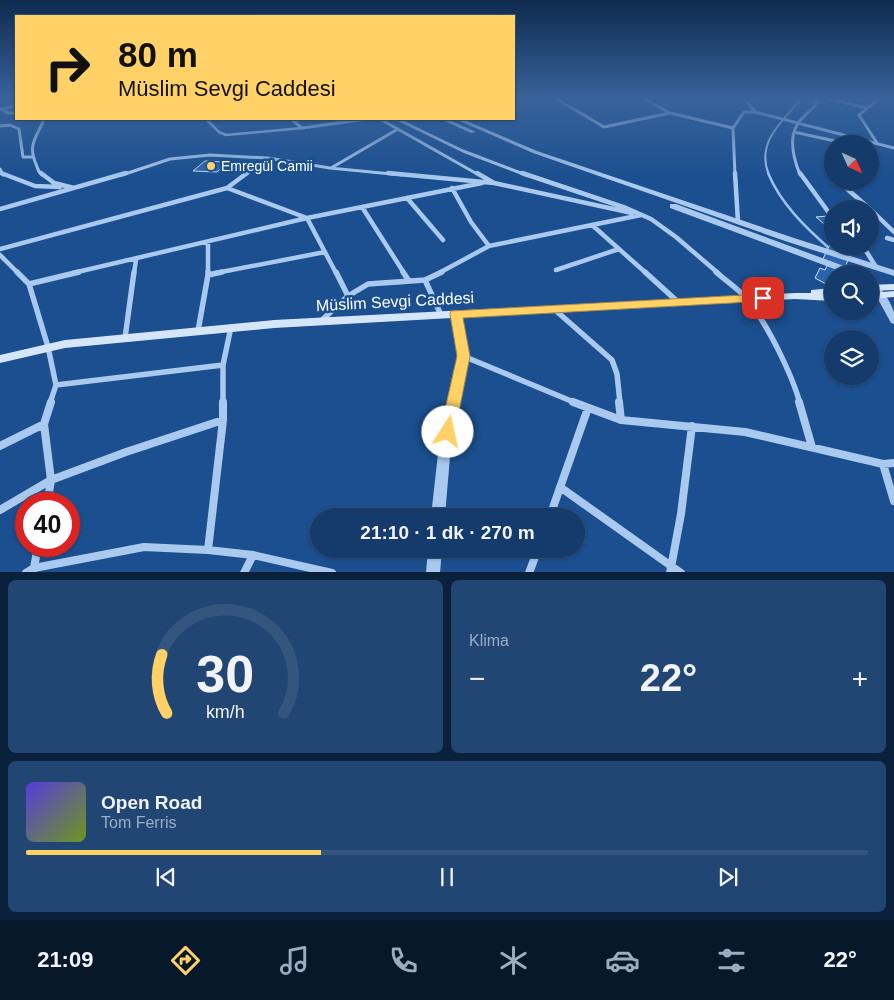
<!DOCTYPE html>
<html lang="tr">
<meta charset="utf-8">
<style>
:root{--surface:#143b6b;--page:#214673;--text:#f1f3f6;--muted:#9dadc1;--line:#33557e;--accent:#ffd166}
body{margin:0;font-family:Arial,sans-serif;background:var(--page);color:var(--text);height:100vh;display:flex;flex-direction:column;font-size:19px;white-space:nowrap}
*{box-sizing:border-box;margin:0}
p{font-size:16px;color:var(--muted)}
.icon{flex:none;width:28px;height:28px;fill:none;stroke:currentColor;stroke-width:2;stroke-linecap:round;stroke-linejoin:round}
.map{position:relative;height:572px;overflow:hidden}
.drawer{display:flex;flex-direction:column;gap:8px;padding:8px;background:#0b203b;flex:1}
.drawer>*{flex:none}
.top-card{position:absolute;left:15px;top:15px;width:500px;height:105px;border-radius:0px;box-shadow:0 1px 4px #0004,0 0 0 1px var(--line);background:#ffd166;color:#111;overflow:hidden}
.needle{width:32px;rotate:135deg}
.controls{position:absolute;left:824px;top:135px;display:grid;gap:10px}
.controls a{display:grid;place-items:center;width:55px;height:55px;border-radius:50%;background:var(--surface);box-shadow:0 1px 4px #0004,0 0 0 1px var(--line);font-size:25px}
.speed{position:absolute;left:15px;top:492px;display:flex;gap:10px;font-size:25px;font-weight:700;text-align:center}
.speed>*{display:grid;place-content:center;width:65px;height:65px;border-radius:50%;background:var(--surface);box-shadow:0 1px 4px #0004,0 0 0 1px var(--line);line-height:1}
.speed .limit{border:8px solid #d22;background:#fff;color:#111}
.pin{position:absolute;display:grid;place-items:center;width:42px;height:42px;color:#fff;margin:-21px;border-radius:10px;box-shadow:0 2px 8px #0006}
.me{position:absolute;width:55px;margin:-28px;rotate:10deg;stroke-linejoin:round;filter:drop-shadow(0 0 4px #0008)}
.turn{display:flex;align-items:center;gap:18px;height:105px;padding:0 20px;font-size:22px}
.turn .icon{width:65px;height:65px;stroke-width:2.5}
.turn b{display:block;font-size:35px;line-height:42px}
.big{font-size:38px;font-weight:800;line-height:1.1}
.drawer .tile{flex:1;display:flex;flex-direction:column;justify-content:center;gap:8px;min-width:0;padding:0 18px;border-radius:8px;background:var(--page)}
.drawer .dial{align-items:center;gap:0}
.dial svg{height:130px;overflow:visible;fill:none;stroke:var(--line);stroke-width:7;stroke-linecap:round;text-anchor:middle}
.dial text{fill:var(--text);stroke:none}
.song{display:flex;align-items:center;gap:15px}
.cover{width:60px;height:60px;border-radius:8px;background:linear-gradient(135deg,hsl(250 70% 55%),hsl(80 70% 35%))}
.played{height:5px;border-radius:2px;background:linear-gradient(90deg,var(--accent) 35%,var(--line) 35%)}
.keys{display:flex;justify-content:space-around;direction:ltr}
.heat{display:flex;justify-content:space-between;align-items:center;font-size:28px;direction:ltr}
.drawer .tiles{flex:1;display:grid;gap:8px;grid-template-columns:1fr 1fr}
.tile:last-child{grid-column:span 2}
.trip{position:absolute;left:310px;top:508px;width:275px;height:50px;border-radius:25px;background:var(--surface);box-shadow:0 1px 4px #0004,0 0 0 1px var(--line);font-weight:800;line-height:50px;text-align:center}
.dock{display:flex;height:80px;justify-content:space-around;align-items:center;background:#08182b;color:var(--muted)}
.dock .icon{width:35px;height:35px}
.dock .active{color:var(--accent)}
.dock b{font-size:22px;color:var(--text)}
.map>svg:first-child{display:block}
</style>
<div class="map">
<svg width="894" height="573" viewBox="0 0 894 573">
<rect width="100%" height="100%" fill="#1b4f8f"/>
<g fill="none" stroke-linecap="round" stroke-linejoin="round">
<path stroke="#9cc4f0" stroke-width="2" d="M769,175C755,142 783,121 802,98"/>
<path stroke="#9cc4f0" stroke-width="2.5" d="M768,173C781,204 805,227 830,249"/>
</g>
<path fill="#2a66ad" stroke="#cfe3fa" d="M205,161L228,162L217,172L193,171Z
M828,216L832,220V231L816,217Z
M832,240V246H843L839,257L848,260L843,272L840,270L836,273L839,274H832V283L826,284L815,278L820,268L825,270L827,266L822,261Z"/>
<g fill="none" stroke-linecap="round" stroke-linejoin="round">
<path stroke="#a9c9ee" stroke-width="2.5" d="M206,119L219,132L226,135L302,128"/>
<path stroke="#a9c9ee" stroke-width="3" d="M555,98L604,127L670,113L733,128L744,112H755L894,148
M642,98L670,113
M826,98L867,108
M745,99L755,112
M746,100L769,98
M1,109L8,113H16
M2,109L16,106
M42,119L43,122C35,139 28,146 36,164C38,169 38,172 42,175
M291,119L302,128L367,119
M380,119L479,175
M397,119L463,151L526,175
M0,126L10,125L19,129L23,157H33
M733,128L735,175
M794,132L835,141
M877,143L859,115L880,98
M331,168L398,129
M0,169L3,175
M122,175L170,159L210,155L268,158L330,168L402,175
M245,175L268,158
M800,175C794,160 788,140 797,125C801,118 810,111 816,105V98"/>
<path stroke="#a9c9ee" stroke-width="4.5" d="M1,173L35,186L60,187
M41,173L54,183L74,188
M388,173L494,183
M477,173L494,183L632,213
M522,173L626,208L651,219L676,237L718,273
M735,173L738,222
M800,173L832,217
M843,181L846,188L870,209
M227,188L247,173
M407,198L443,240
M362,207L404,273
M0,209L126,173
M870,209L894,232
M592,225L646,273
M887,238L894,240
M208,242V273
M489,246L641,215
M863,246L876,267
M0,249L227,188L307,218L336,273
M0,255L18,273
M556,270L619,249
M73,273L307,218L482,183
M134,273L136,260
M216,273L325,252
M439,273L489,246L471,222L452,188"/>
<path stroke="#a9c9ee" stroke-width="5.5" d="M17,272L29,284L79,272
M208,272V275L222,272
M336,272L348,296
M403,272L409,281
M645,272L678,302
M716,272C726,281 740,290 748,300C768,326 791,372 800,403
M29,284L48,347L56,385L50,403
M554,309L612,360L617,374L620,403
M441,315L425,280L442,272
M321,321L348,296L368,284L425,280
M198,331L208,275
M125,338L134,272
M463,356L576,403
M56,385L223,365
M223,403V365L231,327"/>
<path stroke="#a9c9ee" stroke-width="8" d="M573,402L621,420L745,432L883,464L894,463
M619,402L621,420
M799,402L812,447
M0,446L44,424
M883,464L894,501
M560,487L681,573
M47,504L51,480L44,424L51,402
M0,510L51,480L126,452L223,420
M550,516L588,408
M208,550L223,420V402
M26,573L34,568L144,547L208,550L253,555L332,573
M33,573L38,546
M244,573L253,555
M529,573L538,549
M670,573L681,514L692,426"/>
<path fill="#a9c9ee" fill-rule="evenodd" d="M440,119H447L476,132L471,133Z
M455,119H462L537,151L794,238L894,270V276L788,242L533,153Z
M670,204H676L860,272L861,274H848L670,208Z
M870,279C879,283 891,302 894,312C894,315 894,321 894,324L891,323L873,290L870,287Z
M456,311L459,312L461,314L468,356L451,445L445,516H431L439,445L458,356L451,314L453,312Z
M428,549H442L440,573H426Z"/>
<path fill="#d6e6fa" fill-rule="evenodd" d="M894,284V290L870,291V285Z
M832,288V294H830L832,295V301L795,299L274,328L65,348L0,363V355L65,340L274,320L795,293H811V290Z
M894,291V297L870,299V293Z"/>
</g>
<linearGradient id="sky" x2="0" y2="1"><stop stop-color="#0f2b4f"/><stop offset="0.55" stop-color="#39639b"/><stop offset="1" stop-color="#39639b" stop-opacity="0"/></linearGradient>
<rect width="894" height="179" fill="url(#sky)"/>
<path fill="#ffd166" stroke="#a68842" d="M763,294L767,295L769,298L767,301L463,318L470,356L455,432L453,437L448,439L442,437L440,432L457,356L450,314L451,311Z"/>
<circle fill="#ffd166" stroke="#1b4f8f" stroke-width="2" cx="211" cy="166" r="5"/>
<g text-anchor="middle" stroke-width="5" stroke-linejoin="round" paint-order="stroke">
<g font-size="14" fill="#fff" stroke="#1b4f8f" text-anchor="start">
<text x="221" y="171">Emregül Camii</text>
</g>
<g font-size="16" fill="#fff" stroke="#1b4f8f">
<text transform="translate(395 301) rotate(-3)" y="6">Müslim Sevgi Caddesi</text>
</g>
</g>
</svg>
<div class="controls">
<a><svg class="needle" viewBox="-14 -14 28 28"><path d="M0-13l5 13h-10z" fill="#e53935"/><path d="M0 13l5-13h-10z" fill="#9dadc1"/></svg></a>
<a><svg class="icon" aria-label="sound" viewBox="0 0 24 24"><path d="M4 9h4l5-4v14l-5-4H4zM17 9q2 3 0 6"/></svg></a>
<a><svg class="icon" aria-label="search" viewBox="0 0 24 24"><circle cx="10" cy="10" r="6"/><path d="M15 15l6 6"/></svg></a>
<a><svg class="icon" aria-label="layers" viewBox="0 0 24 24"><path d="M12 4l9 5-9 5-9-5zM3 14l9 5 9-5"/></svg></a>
</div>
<div class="speed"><div class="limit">40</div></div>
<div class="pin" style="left:763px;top:298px;background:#d93025"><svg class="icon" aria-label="arrive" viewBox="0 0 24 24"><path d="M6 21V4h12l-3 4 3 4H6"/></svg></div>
<svg class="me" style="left:448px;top:432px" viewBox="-20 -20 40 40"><circle r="19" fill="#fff"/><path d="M0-13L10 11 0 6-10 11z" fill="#ffd166"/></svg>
<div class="trip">21:10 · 1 dk · 270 m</div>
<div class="top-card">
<div class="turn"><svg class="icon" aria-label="right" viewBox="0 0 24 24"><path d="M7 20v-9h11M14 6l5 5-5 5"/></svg><div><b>80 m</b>Müslim Sevgi Caddesi</div></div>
</div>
</div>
<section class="drawer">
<div class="tiles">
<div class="tile dial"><svg viewBox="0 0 100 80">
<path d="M14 69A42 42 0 1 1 86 69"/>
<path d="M14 69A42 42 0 0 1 11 33" stroke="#ffd166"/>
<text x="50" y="56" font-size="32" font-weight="700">30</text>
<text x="50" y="72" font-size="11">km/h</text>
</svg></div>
<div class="tile"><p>Klima</p>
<div class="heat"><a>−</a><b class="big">22°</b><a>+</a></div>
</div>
<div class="tile">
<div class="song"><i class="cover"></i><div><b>Open Road</b><p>Tom Ferris</p></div></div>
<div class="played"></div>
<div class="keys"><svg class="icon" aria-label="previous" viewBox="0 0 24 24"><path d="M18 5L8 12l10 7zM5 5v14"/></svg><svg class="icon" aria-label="pause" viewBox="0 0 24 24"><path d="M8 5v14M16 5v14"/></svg><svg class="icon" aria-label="next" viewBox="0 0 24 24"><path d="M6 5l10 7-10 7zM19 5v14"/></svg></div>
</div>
</div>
</section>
<nav class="dock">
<b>21:09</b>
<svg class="icon active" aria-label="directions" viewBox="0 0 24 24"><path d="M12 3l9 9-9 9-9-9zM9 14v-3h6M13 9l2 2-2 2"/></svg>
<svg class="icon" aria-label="music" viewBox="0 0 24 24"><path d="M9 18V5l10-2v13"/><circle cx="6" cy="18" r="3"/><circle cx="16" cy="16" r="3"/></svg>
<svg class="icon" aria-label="phone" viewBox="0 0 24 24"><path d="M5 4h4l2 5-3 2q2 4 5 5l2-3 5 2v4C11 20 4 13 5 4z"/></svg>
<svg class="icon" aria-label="climate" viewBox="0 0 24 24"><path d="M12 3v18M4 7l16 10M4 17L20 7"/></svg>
<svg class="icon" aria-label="car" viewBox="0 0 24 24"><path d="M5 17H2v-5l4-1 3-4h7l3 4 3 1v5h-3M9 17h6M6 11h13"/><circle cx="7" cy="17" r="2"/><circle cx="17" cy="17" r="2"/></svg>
<svg class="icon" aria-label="filters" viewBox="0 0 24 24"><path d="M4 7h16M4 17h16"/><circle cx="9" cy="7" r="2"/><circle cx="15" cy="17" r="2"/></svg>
<b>22°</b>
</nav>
